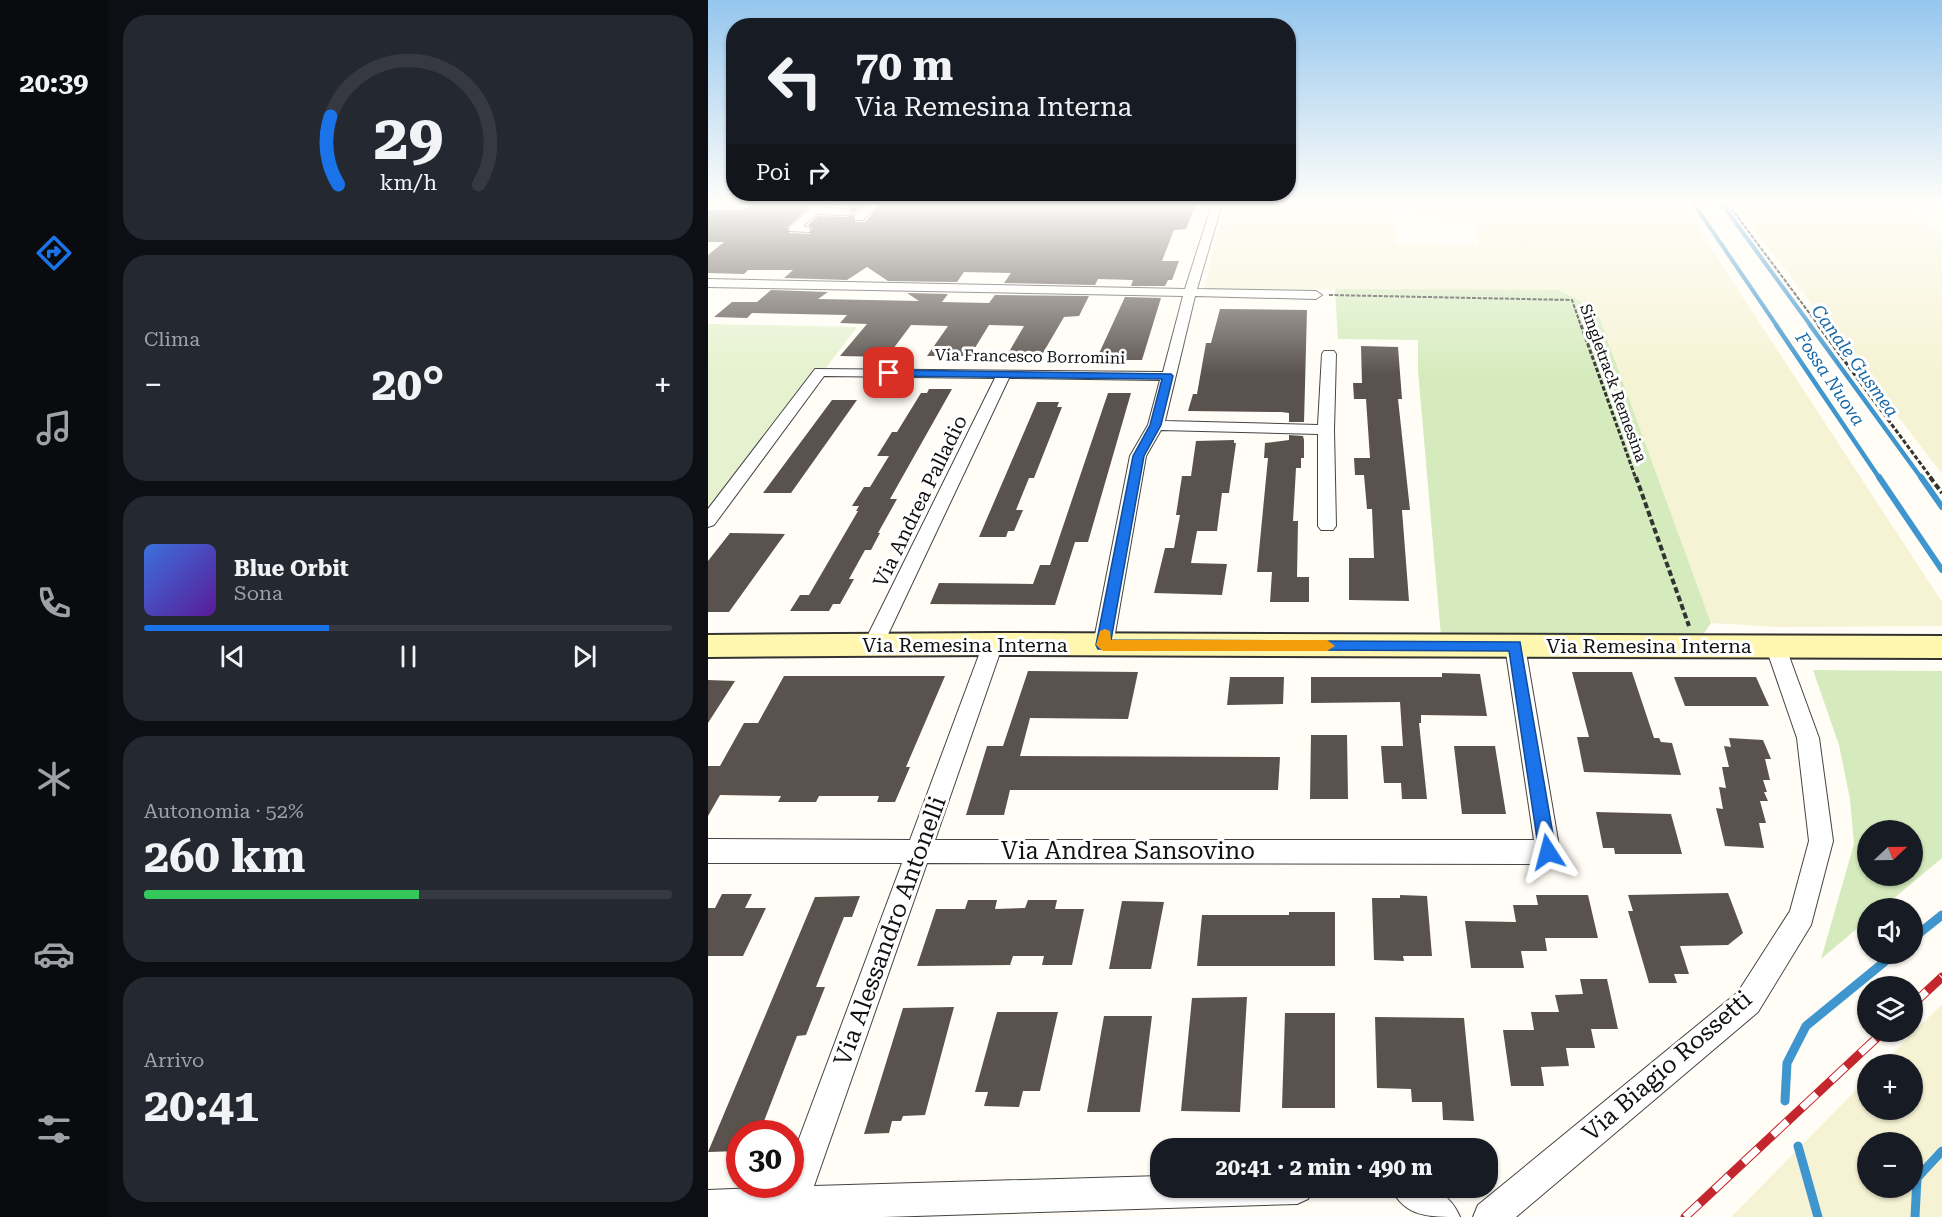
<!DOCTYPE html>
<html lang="it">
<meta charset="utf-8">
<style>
:root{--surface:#171b24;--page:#242831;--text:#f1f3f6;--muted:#9ea1a6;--line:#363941;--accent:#1a73e8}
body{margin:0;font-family:"Roboto Serif",serif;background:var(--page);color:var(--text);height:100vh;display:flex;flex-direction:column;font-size:22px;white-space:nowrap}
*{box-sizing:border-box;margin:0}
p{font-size:20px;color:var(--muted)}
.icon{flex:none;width:33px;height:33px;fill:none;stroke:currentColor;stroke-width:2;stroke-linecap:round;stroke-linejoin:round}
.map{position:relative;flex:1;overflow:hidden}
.drawer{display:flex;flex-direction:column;gap:15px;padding:15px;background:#0d0f14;width:600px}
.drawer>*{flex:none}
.top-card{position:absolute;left:18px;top:18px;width:570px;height:183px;border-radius:24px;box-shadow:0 2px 4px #0004;background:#171b24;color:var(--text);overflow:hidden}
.needle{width:39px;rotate:68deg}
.tools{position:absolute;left:1149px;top:820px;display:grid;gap:12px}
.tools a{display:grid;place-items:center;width:66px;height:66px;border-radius:50%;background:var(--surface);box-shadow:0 2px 4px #0004;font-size:30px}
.speed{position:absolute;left:18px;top:1120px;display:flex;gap:12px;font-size:30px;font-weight:700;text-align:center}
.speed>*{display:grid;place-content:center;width:78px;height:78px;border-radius:50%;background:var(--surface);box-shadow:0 2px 4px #0004;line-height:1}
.speed .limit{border:9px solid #d22;background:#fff;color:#111}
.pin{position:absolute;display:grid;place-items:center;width:51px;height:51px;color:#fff;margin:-26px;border-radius:12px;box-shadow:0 3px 9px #0006}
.me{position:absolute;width:66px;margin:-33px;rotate:351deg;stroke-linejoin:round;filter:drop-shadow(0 0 4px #0008)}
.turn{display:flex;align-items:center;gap:21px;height:126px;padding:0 30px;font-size:27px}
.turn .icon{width:78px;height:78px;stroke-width:2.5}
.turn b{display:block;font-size:42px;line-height:51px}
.then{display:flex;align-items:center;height:57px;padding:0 30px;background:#0003;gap:12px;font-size:22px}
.big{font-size:45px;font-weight:700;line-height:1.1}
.drawer .tile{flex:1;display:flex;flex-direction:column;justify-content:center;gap:9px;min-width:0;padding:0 21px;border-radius:24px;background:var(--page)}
.drawer .dial{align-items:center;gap:0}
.dial svg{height:156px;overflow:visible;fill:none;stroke:var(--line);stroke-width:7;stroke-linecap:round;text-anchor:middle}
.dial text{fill:var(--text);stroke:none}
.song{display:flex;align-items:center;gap:18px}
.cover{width:72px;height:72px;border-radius:9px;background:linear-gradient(135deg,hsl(220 70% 55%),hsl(270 70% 35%))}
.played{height:6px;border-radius:3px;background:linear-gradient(90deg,var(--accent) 35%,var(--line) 35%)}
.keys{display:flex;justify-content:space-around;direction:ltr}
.heat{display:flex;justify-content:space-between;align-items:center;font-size:33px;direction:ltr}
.charge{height:9px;border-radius:4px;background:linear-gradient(90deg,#34c759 52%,var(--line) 0)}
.trip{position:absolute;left:442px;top:1138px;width:348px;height:60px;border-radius:24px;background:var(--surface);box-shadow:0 2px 4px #0004;font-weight:700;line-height:60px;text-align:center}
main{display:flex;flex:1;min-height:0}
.tab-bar{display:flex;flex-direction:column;width:108px;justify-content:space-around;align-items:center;background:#090b0e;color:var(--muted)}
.tab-bar .icon{width:42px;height:42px}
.tab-bar .current{color:var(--accent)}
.tab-bar b{font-size:27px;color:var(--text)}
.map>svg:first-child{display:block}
</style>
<main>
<nav class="tab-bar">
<b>20:39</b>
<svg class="icon current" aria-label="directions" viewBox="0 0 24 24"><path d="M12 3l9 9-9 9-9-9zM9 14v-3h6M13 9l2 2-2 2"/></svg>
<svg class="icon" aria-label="music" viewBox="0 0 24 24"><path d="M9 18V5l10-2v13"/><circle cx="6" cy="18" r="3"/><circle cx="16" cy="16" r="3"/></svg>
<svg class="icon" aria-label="phone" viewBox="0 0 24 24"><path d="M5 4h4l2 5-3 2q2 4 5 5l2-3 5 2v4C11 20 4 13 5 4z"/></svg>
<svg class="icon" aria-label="climate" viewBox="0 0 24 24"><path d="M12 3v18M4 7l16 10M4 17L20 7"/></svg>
<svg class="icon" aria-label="car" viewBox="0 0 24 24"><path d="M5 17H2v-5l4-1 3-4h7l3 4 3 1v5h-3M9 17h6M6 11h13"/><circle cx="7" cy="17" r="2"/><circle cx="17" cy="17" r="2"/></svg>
<svg class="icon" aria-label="filters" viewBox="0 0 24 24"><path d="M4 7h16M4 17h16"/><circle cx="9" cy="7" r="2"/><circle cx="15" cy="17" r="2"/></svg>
</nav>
<section class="drawer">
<div class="tile dial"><svg viewBox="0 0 100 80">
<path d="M14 69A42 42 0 1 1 86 69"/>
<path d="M14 69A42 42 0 0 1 10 34" stroke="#1a73e8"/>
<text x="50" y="56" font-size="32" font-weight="700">29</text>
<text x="50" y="72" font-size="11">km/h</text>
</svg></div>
<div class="tile"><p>Clima</p>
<div class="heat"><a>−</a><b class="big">20°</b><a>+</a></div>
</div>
<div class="tile">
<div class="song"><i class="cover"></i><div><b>Blue Orbit</b><p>Sona</p></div></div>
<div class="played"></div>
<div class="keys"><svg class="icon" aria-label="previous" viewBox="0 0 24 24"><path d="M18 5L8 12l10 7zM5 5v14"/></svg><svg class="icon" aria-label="pause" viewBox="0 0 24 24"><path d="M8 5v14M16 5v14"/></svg><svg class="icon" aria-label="next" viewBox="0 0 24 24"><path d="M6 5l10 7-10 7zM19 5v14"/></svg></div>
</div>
<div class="tile"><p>Autonomia · 52%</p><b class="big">260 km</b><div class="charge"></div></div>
<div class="tile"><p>Arrivo</p><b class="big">20:41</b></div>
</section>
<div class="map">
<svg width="1234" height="1217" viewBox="0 0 1234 1217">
<rect width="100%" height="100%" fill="#fffdf5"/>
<path fill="#f6f3d4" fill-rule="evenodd" d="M517,204H682L690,244L771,245L765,221L701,220L703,204H974L1234,602V626L1071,627L1003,623L891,318L873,301L852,290L496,289Z
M1027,204H1197L1234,234V474Z
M1234,1004V1217H1023L1159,1079L1160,1110H1204V1065H1173ZM1160,1143H1204V1188H1160Z"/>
<path fill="#d5ebbd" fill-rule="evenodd" d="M627,289L851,290L873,301L891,317L1003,623L990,642L733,636L710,370V340L630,339Z
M1105,670L1234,671V858L1173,909H1160L1159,920L1113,959L1146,844L1142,799L1131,745ZM1160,831H1204V876H1160Z"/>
<path fill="#e6f2cf" d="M0,324L149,327L0,523Z"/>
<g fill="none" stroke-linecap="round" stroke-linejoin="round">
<path stroke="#3f96cf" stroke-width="4" d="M986,204L1069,326
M1014,204L1103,326"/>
<path stroke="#3f96cf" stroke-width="4.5" d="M1068,325L1172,479
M1102,325L1214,479"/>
<path stroke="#3f96cf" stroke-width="6" d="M1171,477L1234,570
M1213,477L1234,507"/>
<path stroke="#3f96cf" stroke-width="9" d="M1204,939L1234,915
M1077,1101L1079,1063L1098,1026L1186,954
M1090,1146L1110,1217
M1207,1217L1209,1178L1234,1151"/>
</g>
<path fill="#5a524d" d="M44,204H104L79,227L81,233L102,234L104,228L100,225L110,216L139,217L146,213L140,207L122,204H155L145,214L147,222H157L173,204H488L478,229L466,230L454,261H471L464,280H460L457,286H423L425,280L390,279L387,285L296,283L303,273L256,272L249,282L180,281L159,267L139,280L76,278L85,270H40L36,274L0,273V255L16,242H0V210H36Z
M63,290L120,292L110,299L211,301L199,293L240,294L234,302L281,303L287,295L381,296L371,316L356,317L332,358L298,357L316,326L281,325L262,356H219L240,326L203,325L179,357L132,356L159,324L132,323L139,315L44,313L39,318L6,317L24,302H49Z
M417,297L453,298L434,360H388Z
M512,309L599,310L596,422H581V413L573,412L480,411L485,394H489L498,343H503Z
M653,346L690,347L694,399H690L702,510H694L701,601L641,600V558H666L664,509H659L656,475H647L646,458H662L658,399H646L645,383H654Z
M221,389H244L182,499H189L170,533H172L163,550H157L141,579H146L132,604H125L121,611H82L92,595H101L150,511H148L151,506H144L156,487H162L181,456H169L184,432H189L213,393H219Z
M400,393H423L380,542H367L347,605L222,604L231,583L325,584L332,565H342Z
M124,400H149L83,493H55Z
M329,402H351L349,407H354L326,478H321L308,510H315L306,531H300L298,537H271Z
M581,435L595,436L596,440V458H593V468H588L585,521H590L589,577H601V602H562L564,572H549L560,458H556L557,443L581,440Z
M526,440V443H528L521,493H514L509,531H489L483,563L519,564L514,595L446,593L457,548H466L472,515H468L474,476H483L488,441Z
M22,533L77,534L21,612H0V561Z
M320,671L430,672L420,719L322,718L312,756L572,757L570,790H302L296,815H258L279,746H295Z
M864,672H924L946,738H951L953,742L964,743L973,775L876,772L869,737H881Z
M734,673L772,674L779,716L713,715V723H711L719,799H694L693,783H676L673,746H695L692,702L603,703V677H734Z
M76,676H237L198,767H202L187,802H169L171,796H111L108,802H70L73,796L12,795L0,816V766H12L36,723H50Z
M522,677H576L575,704L519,705Z
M966,677H1048L1061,706H977Z
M0,680L27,681L0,723Z
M603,735H639L640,799H602Z
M1021,738L1055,740L1063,759H1057L1062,780H1055L1059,792H1056L1060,801H1052L1058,823H1051L1056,848L1017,846L1008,808L1015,809L1011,787L1018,788L1014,767H1021L1016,746L1023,747Z
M746,746H787L798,814H754Z
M888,812L963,814L974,854H907L906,848H895Z
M1020,893L1035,933L1020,945L972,946L981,974H966L969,983H941L920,911H925L920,895Z
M14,894H44L37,908H58L35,956H0V908H7Z
M692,895L719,896L724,956H695L696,961L666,960L664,898H692Z
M828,895H880L890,938H837L839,951H813L816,968H763L757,921L808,922L805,905H830Z
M152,896L144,917H136L108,987H117L98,1035L89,1036L51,1134H32V1151L0,1152L107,897Z
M260,900H289L287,909L317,908L320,900H349L347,909H376L364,965H334L336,956H305L302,965L209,966L228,909H257Z
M414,901L456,902L443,969H401Z
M581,912H627V966H489L494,915H581Z
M872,979H899L910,1029H883L887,1048H858L861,1066L833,1067L836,1086H803L795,1030H826L823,1012H851L847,995L875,994Z
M539,997L532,1112L473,1111L484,998Z
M246,1007L217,1115L195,1116L193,1121H184L181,1133L156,1134L195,1008Z
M289,1012H350L332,1091H315L311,1107L276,1106L280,1092H267Z
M577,1013H627V1108H574Z
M396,1016H444L432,1112H379Z
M667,1017L756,1018L766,1121L735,1120L734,1102H704L703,1089L669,1088Z"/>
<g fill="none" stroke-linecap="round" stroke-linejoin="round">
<g stroke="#444" stroke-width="2">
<path id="street" d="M108,204H120L116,208L139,209L144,212L139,215L109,214L95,226L102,228V232L81,231V227Z
M159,204H171L155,220H147V216Z
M504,204H514L489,289L608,291L614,295L608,299L487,296L457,421L610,425L614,354L616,351H626L628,354L626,430L628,526L625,530H613L610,526V434L453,430L438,456L405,645L402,650L395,653L388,650L385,645L422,456L440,425L452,380L301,378L175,645L172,650L165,653L158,650L155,645L287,378L116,376L6,525L0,527V509L107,369L455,372L475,296L0,287V279L477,289Z
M285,636L292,639L295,644L227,840H826L797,646L800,641L807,638L814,641L817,646L852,852L849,860L840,864L219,863L106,1186L453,1176V1188H605L600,1199L589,1204L176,1217H0V1190L73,1187L74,1185H82V1163L194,863H0V839L202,840L275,644L278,639Z
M1067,637L1074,640L1077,645L1111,738L1125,841L1103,925L1050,1012L808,1217H765L770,1205L1030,992L1082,911L1101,841L1089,738L1057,645L1060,640Z
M683,1188C713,1188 738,1184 752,1217C720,1217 697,1217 683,1188Z"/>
</g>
<g stroke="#333" stroke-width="4">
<path id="secondary" d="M285,633L1234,636V658L285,655L0,657V635Z"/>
</g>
<path stroke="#333" stroke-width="2" stroke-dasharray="4 1.5" stroke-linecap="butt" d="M1020,204L1111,326
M621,295L864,300L873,326"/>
<path stroke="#333" stroke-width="3" stroke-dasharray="4.5 2" stroke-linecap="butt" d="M873,325L928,479
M1110,325L1224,479"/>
<path stroke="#333" stroke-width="4" stroke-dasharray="6 3" stroke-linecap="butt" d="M928,477L981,626
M1222,477L1234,493"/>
<use href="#street" fill="#fff" fill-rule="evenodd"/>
<use href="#secondary" fill="#fff6b0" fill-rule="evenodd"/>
<g stroke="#c4262e" stroke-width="9">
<path id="rail" d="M1204,1005L1234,977
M977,1217L1175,1032"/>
</g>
<use href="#rail" stroke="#fff" stroke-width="7" stroke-dasharray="20" stroke-linecap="butt"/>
</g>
<linearGradient id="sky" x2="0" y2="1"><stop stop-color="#95c6ee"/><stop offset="0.54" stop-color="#fffefa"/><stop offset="1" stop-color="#fffefa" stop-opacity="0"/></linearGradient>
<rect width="1234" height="375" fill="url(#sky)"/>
<path fill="#1a73e8" stroke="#114b97" stroke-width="1.5" d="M178,370L463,374L465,376L453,425L436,456L403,640L812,642L848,852L846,858L840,860L833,858L831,852L801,651L390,649L388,645L425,456L442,425L454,379L181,376L176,373Z"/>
<path fill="#f59e0b" d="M397,629L402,631L403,640H619L627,646L619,651H395L388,645L392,631Z"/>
<g text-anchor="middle" stroke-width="6" stroke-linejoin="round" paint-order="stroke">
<g font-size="16" fill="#111" stroke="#fff">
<text transform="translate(322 356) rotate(1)" y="6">Via Francesco Borromini</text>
<text transform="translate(906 383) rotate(70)" y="6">Singletrack Remesina</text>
</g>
<g font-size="18" font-style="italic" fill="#1768a6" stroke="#fff">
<text transform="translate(1147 361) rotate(54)" y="6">Canale Gusmea</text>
<text transform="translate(1122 379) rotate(56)" y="6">Fossa Nuova</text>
</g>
<g font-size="20" fill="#111" stroke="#fff">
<text transform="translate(212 501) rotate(-64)" y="7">Via Andrea Palladio</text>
<text x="257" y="652">Via Remesina Interna</text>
<text x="941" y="653">Via Remesina Interna</text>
</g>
<g font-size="24" fill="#111" stroke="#fff">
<text x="420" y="859">Via Andrea Sansovino</text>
<text transform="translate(182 931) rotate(-70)" y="8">Via Alessandro Antonelli</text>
<text transform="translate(959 1066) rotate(-41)" y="8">Via Biagio Rossetti</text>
</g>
</g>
</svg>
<div class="tools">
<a><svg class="needle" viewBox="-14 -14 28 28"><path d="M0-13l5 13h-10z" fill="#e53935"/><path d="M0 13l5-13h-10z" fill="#9ea1a6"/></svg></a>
<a><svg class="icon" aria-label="sound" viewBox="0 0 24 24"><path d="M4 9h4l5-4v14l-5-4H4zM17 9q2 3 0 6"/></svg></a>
<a><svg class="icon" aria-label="layers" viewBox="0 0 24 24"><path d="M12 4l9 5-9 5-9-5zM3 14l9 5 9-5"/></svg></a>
<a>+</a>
<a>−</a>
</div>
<div class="speed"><div class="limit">30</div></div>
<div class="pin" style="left:181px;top:373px;background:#d93025"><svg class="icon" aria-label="arrive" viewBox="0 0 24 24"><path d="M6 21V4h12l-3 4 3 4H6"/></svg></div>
<svg class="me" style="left:840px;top:852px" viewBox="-20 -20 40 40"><path d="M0-17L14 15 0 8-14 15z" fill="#1a73e8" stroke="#fff" stroke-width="4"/></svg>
<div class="trip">20:41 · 2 min · 490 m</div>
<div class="top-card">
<div class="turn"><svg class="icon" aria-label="left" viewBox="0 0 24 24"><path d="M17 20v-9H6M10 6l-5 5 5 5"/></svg><div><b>70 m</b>Via Remesina Interna</div></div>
<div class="then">Poi<svg class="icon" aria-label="right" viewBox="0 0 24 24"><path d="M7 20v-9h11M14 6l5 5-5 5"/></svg></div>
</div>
</div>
</main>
